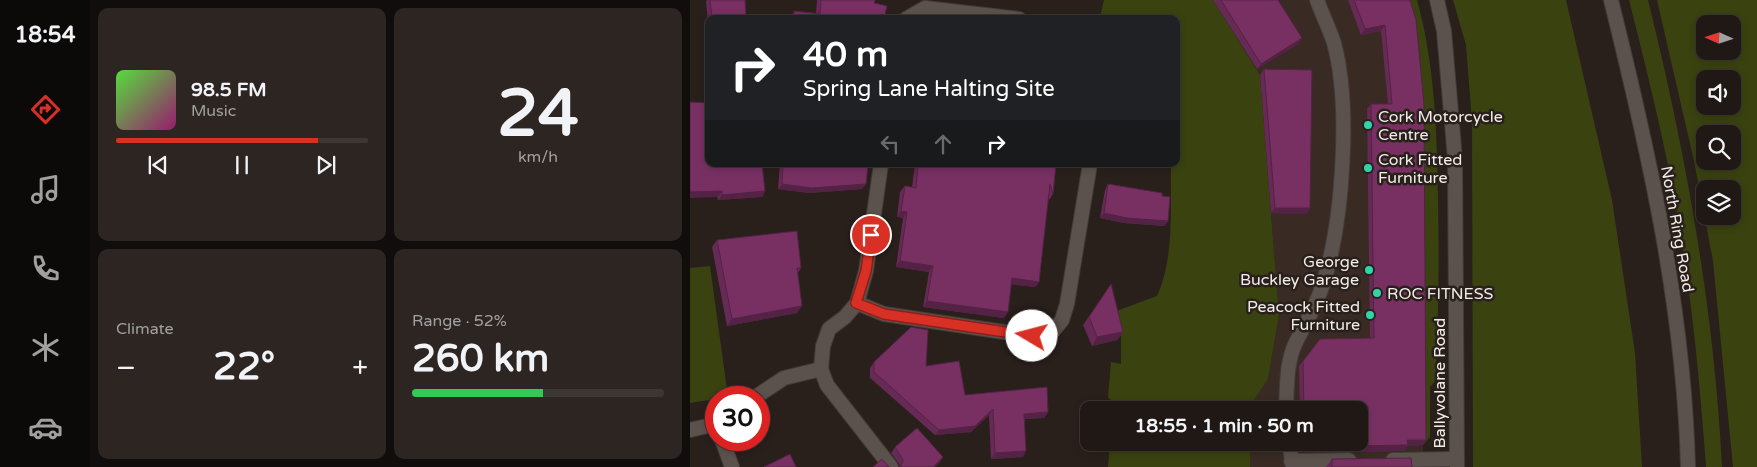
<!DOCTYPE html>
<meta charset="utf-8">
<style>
:root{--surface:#1f1815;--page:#2c2522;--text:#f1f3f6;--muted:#a1a0a0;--line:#3c3734;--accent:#d93025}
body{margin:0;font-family:"Varela Round",sans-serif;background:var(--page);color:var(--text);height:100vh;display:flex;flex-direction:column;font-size:19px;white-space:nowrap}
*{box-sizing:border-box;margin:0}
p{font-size:16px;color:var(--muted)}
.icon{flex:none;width:28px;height:28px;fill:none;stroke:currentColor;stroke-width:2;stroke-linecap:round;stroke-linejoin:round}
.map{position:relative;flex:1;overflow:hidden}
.sheet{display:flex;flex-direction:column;gap:8px;padding:8px;background:#110d0c;width:600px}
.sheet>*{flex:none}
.guide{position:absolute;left:15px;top:15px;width:475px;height:152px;border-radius:10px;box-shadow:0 2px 8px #0003,0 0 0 1px var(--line);background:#202124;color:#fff;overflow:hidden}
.needle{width:32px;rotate:273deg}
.fabs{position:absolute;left:1006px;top:15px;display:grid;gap:10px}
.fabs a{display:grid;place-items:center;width:45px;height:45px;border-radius:10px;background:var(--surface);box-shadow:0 2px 8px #0003,0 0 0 1px var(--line);font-size:25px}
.speed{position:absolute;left:15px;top:386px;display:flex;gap:10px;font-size:25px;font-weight:700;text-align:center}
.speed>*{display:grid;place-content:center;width:65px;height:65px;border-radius:50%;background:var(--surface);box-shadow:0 2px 8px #0003,0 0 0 1px var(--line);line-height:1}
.speed .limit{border:8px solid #d22;background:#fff;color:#111}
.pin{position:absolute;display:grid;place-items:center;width:42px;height:42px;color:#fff;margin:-21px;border:2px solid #fff;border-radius:50%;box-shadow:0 1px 5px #0007}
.me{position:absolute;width:55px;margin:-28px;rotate:278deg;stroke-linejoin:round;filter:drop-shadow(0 0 4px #0008)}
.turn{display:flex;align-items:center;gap:18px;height:105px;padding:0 15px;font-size:22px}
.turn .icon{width:65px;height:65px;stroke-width:2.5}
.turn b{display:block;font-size:35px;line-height:42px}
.lanes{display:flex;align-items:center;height:48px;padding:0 15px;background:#0003;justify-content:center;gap:25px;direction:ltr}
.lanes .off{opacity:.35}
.big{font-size:38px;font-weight:700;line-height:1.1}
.sheet .tile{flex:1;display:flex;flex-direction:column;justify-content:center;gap:8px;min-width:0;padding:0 18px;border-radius:10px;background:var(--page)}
.sheet .dial{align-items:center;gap:0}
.dial b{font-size:65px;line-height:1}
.song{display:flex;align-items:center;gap:15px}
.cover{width:60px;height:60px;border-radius:8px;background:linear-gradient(135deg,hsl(110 70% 55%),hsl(320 70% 35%))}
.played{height:5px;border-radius:2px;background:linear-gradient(90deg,var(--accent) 80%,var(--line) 80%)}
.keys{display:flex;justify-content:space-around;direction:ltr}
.heat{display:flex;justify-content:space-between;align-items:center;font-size:28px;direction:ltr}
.charge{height:8px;border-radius:4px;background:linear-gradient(90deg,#34c759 52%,var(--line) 0)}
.sheet .tiles{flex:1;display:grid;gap:8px;grid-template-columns:repeat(2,1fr)}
.trip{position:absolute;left:390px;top:401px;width:288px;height:50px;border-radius:10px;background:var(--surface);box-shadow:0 2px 8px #0003,0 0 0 1px var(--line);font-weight:700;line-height:50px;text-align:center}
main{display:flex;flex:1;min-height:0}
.menu{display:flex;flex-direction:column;width:90px;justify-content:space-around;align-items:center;background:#0c0a08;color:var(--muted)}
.menu .icon{width:35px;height:35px}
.menu .on{color:var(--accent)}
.menu b{font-size:22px;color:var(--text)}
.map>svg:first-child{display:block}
</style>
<main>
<nav class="menu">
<b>18:54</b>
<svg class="icon on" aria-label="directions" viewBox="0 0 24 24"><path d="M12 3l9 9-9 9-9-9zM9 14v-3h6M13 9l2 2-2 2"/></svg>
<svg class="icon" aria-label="music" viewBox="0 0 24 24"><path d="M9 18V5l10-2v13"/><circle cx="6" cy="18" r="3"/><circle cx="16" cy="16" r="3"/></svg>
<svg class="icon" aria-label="phone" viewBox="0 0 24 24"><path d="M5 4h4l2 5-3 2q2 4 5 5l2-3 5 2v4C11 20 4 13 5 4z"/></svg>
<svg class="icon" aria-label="climate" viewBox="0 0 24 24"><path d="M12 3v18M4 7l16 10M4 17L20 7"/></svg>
<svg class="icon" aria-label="car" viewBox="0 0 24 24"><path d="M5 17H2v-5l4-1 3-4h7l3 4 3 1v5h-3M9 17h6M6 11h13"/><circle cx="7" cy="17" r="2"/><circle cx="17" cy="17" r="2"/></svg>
</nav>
<section class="sheet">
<div class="tiles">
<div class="tile">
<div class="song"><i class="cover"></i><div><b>98.5 FM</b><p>Music</p></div></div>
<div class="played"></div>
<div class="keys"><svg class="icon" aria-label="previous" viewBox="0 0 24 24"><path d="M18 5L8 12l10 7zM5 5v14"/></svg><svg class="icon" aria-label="pause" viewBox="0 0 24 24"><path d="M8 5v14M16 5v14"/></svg><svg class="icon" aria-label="next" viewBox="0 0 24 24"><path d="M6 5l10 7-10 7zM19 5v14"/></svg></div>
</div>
<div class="tile dial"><b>24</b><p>km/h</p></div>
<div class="tile"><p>Climate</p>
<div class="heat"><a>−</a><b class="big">22°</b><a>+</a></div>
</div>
<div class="tile"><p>Range · 52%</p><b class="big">260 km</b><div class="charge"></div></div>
</div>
</section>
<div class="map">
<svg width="1067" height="467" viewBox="0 0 1067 467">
<rect width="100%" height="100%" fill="#29201c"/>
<path fill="#392a24" d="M523,0H714L730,110L733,459H739V467H560V443L669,442V410H560V406L578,379L589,315L570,75Z"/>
<path fill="#3a4210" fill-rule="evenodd" d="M414,0H523L570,75L589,315L578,379L560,406V410H423L424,403L418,397L421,362L431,364V336L426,335L421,313L467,296C485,256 480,207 481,164H486V19H413L410,17Z
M714,0H727C745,65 747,132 748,199C749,260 749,320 745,381L740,387V437L733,445L730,110Z
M763,0H876L922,200L945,353L952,467H783L782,121L776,45Z
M939,0H958C996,153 1024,309 1032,467H1016C1011,399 1005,331 995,263C983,175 961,87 939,0Z
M967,0H1067V467H1043L1023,261L1004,161ZM1015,24H1042V51H1015ZM1015,79H1042V106H1015ZM1015,134H1042V161H1015ZM1015,189H1042V216H1015Z
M20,266L38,397L0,403V268Z
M420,443H560V467H418Z"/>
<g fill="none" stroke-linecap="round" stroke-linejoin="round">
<g stroke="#423c39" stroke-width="16">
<path id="service" d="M64,398L94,378L131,369
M596,410C597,388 596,362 606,342C616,322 626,307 633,284C653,222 661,106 644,43C639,28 632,14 627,0
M0,430L26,424
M32,440L42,467
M599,442L603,467
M703,460L767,459
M601,461L659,460"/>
</g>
<g stroke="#423c39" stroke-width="16">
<path id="minor" d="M747,0L754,31L765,159L767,467
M216,19L235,8L329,19
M191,164L176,271L167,303L155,317L139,329L133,346L131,369L137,385L201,467
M167,303L194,314L341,336H359L372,320L377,304L400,164"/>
</g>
<g stroke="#423c39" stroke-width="16">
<path id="secondary" d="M921,0C959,153 994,309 998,467"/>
</g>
<use href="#service" stroke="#5c524d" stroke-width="14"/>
<use href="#minor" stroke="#5c524d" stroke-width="14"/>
<use href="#secondary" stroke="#5c524d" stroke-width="14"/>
</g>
<path fill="#672955" d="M17,0H55L56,19H19V33L16,2Z
M127,0H185L184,3L194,19H100L104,11L126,13Z
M523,0H588L612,38L608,44L567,69Z
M658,0H720L736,440L733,445L717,446L714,451L645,452L633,442H669V410H610L609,366L613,361L680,338L677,109L681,104H698L691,31L671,35Z
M574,69L620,208L616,214L581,213L570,75Z
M0,102L75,191L72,197L28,200Z
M90,164H178L176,184L172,189L119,193L88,189Z
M225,164H366L363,194L359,200L358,197L349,282L345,287L321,284L314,318L233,307L239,272L206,267L213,218L207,217L210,192L215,186L222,187Z
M418,184L472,196L478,221L474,226L434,223L410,218L415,190Z
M27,240L111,268L108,273L107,313L37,326L22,247Z
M421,284L433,332L427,340L402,346L393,325Z
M184,362L236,366L275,395L358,412L354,418L335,419L333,457L301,459L299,415L281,432L245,435L180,378V368Z
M205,447L250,462L245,467H209L210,465L201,453Z
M642,459L722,467H636Z"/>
<path fill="#542245" d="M695,25L691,31L671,35L675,29Z
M612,38L608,44L567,69L571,64Z
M92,184H176L172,189L119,193L88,189Z
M32,191L28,197L0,198V192Z
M75,191L72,197L28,200L32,195Z
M585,208H620L616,214L581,213Z
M211,211L217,212L213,218L207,217Z
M414,213L478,221L474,226L434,223L410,218Z
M210,261L243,266L239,272L206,267Z
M322,278L349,282L345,287L318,284Z
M237,301L318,312L314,318L233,307Z
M112,306L107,313L37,326L42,319Z
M433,332L427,340L402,346L407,337Z
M303,409L299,415L281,432L245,435L249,430Z
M358,412L354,418L331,419L334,414Z
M717,440H736L733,445L717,446L714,451L645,452L649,446Z
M336,451L333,457L301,459L305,453Z
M253,457L250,462L245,467H243Z"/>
<path fill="#783063" stroke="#542245" d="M20,0H55L56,19H22Z
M131,0H185L184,3L197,6L194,19H104V11L130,14Z
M531,0H588L612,38L571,64Z
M664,0H720L726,20L734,105L736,440H717L718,445L649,446L644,442H669V410H614L613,361L630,339L684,338L681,104H702L695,25L675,29Z
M574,69L622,70L620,208H585Z
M0,102L19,103V164H72L75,191L32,195V191L0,192Z
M93,164H178L176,184L122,188L92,184Z
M228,164H366L363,194L360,184L349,282L322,278L318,312L237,301L243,266L210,261L217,212L211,211L215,186L226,188Z
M418,184L472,193V196L480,197L478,221L437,218L414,213Z
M107,231L111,268H107L112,306L42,319L27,240Z
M421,284L433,332L407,337L399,317Z
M221,327L238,330L236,366L269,361L275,395L357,387L358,412L334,414L336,451L305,453L303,409L285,426L249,430L184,372V362Z
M227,428L253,457L243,467H211L213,460L205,447Z
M100,454L106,467H74Z
M721,458L722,467H642V459Z
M192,459L199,467H183Z"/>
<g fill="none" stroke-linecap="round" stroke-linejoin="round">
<g stroke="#8d1f18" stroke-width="12">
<path id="route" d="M181,235L176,271L166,303L194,314L342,336"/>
</g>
<use href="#route" stroke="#d93025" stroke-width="9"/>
</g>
<g fill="#31d4a9" stroke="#29201c" stroke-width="2">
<circle cx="678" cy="125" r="5"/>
<circle cx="678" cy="168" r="5"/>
<circle cx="679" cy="270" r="5"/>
<circle cx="687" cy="293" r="5"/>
<circle cx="680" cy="315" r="5"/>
</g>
<g text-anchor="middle" stroke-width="5" stroke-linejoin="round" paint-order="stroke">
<g font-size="16" fill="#f2ece9" stroke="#29201c" text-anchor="start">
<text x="688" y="122">Cork Motorcycle<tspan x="688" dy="18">Centre</tspan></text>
<text x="688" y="165">Cork Fitted<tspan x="688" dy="18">Furniture</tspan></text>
<text x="669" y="267" text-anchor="end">George<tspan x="669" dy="18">Buckley Garage</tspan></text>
<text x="697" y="299">ROC FITNESS</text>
<text x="670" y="312" text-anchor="end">Peacock Fitted<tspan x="670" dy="18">Furniture</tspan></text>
</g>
<g font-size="16" fill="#f2ece9" stroke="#29201c">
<text transform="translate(988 229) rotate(80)" y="6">North Ring Road</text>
<text transform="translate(749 383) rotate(-90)" y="6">Ballyvolane Road</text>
</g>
</g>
</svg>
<div class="fabs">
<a><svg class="needle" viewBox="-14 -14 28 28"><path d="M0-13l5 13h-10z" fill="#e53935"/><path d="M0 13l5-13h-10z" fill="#a1a0a0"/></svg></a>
<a><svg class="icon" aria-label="sound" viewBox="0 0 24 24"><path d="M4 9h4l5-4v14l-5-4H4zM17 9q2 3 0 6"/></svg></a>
<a><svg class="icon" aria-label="search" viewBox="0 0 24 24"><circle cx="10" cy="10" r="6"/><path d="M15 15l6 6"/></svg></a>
<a><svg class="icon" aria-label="layers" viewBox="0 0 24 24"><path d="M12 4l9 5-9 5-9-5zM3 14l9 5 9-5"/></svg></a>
</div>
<div class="speed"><div class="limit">30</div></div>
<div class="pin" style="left:181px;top:235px;background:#d93025"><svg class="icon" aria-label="arrive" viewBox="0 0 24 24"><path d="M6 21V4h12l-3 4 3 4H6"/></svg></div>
<svg class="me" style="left:342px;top:336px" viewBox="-20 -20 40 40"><circle r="19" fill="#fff"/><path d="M0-13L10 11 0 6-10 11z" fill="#d93025"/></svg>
<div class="trip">18:55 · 1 min · 50 m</div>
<div class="guide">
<div class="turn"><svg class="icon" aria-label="right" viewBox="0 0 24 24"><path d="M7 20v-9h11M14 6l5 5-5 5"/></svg><div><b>40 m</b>Spring Lane Halting Site</div></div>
<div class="lanes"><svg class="icon off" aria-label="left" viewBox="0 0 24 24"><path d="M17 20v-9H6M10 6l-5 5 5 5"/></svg><svg class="icon off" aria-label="ahead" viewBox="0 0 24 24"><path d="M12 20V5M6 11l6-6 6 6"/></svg><svg class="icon" aria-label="right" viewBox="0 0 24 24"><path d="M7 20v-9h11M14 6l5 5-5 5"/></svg></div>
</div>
</div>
</main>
